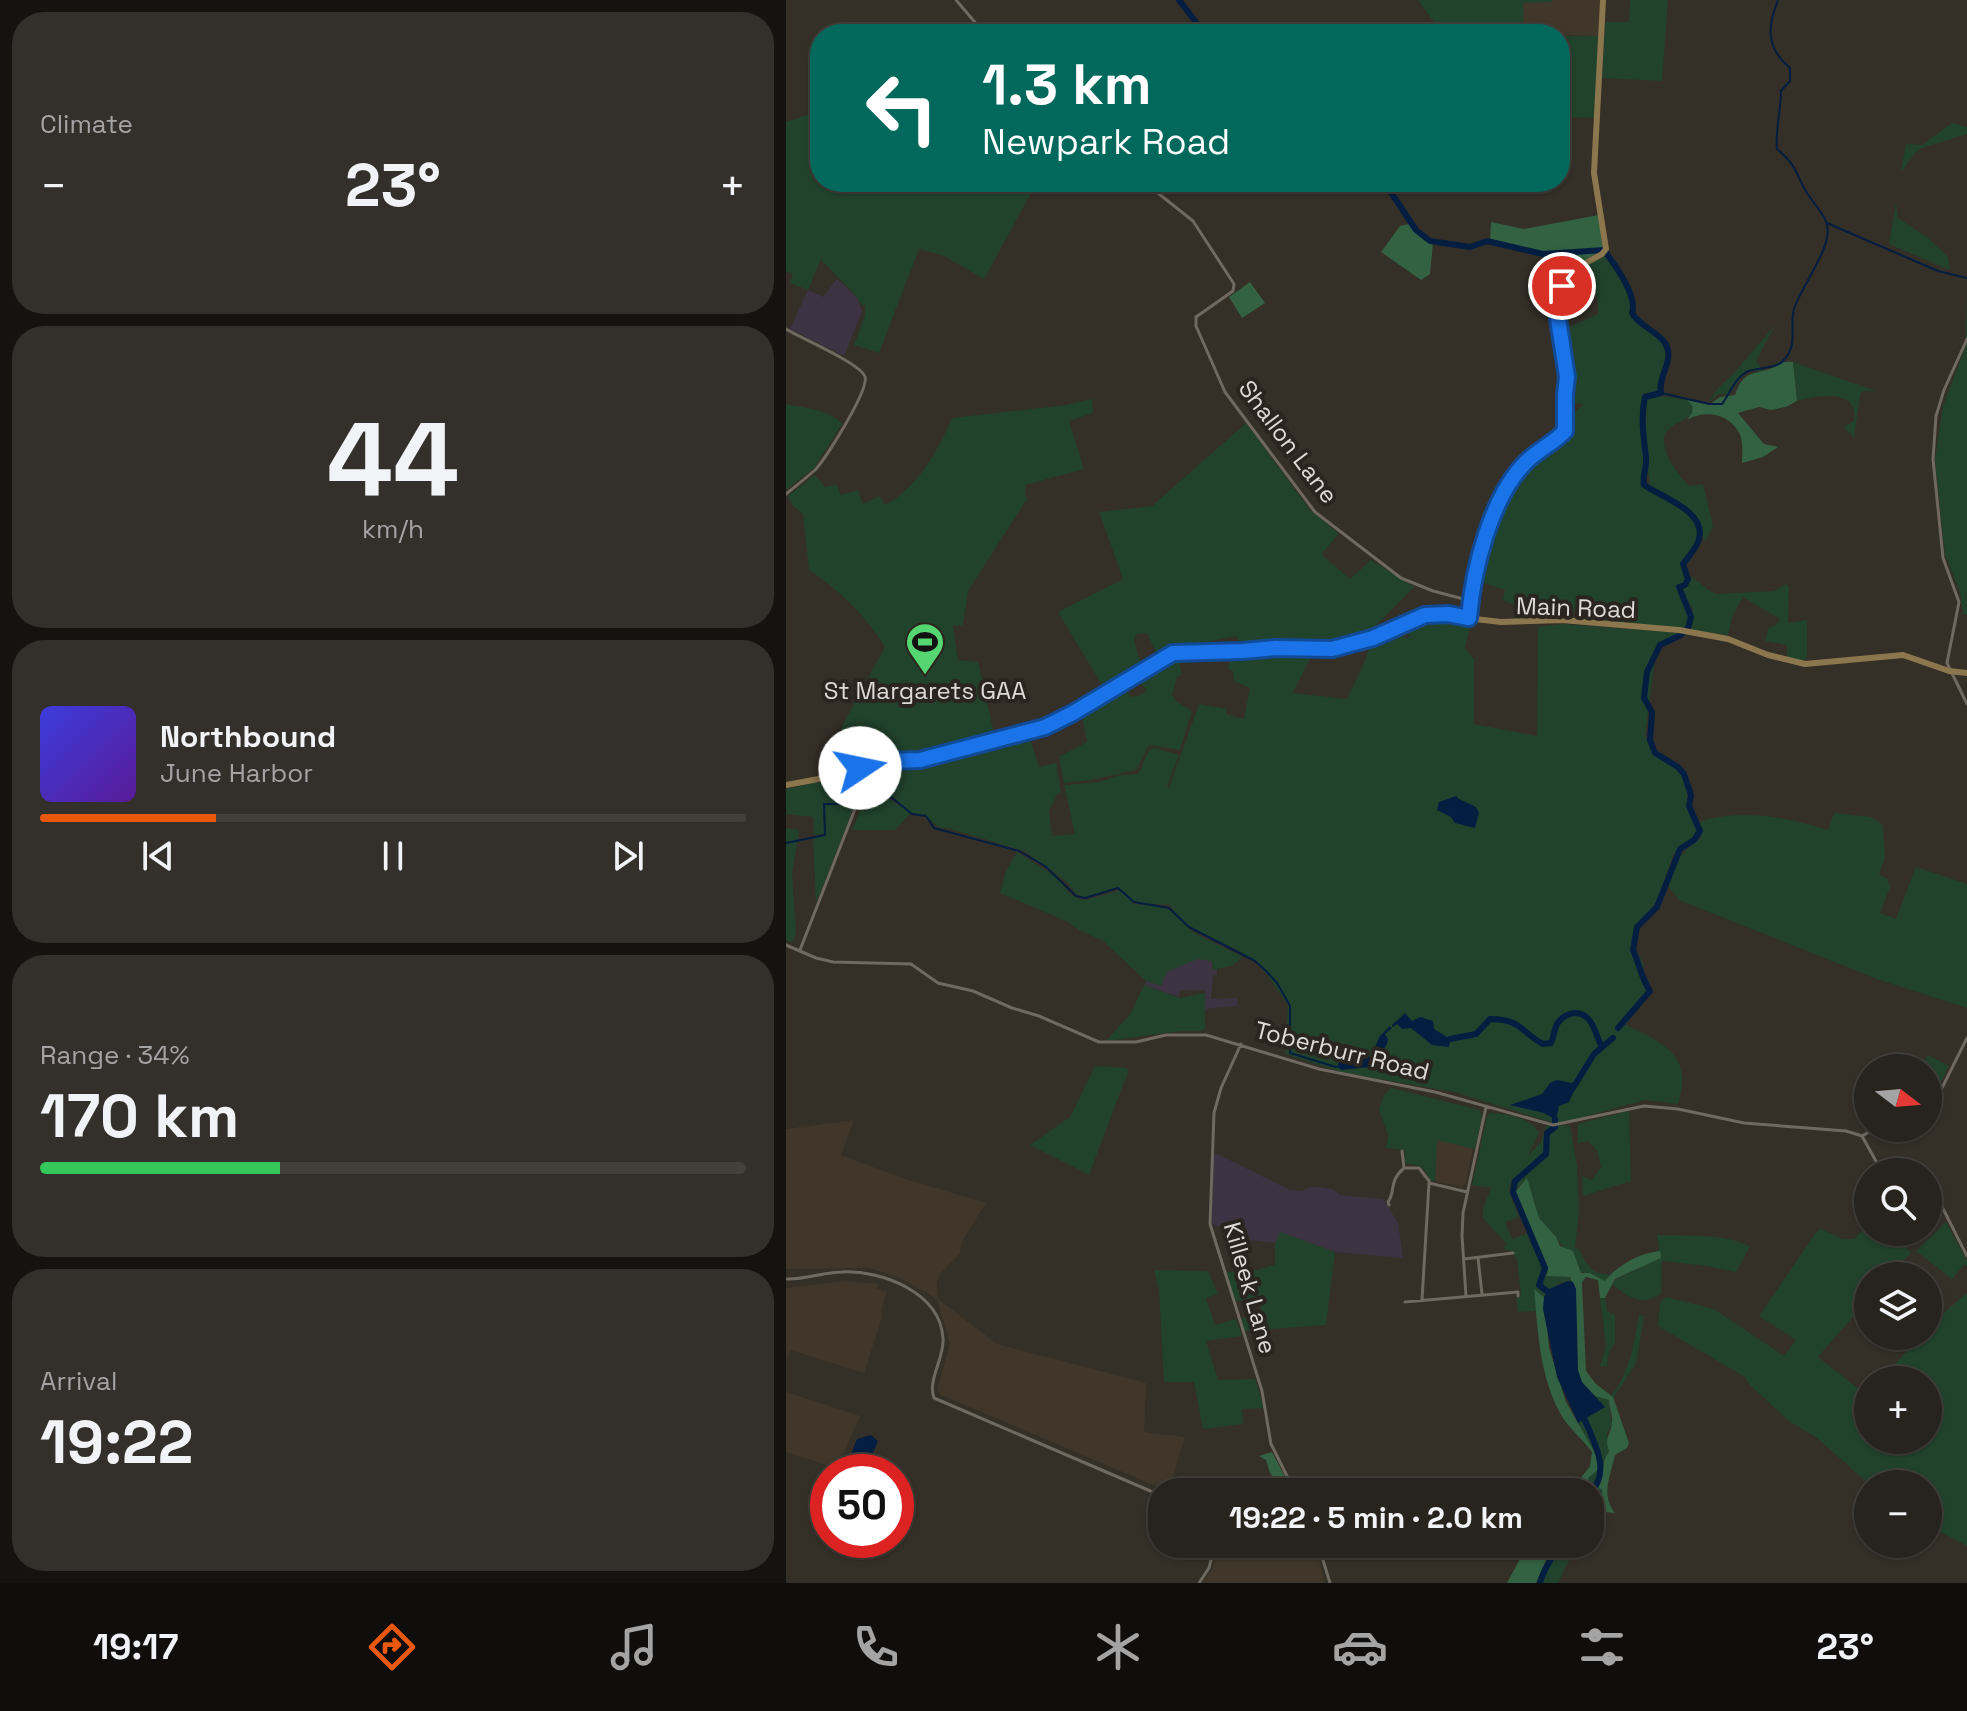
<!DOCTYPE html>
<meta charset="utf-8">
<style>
:root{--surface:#27231d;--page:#332f2a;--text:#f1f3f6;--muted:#a4a4a4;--line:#43403b;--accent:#ea580c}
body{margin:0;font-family:"Space Grotesk",sans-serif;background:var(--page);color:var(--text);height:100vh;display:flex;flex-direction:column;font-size:30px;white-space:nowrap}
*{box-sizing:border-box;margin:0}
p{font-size:26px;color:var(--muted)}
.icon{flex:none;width:44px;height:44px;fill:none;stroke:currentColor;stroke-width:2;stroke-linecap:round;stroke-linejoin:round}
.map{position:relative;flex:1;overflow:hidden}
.drawer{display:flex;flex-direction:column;gap:12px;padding:12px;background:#151310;width:786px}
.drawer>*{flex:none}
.banner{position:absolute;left:24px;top:24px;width:760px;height:168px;border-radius:32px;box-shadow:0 2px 6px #0004,0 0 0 2px var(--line);background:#00695c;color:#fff;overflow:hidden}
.needle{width:52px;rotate:106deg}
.fabs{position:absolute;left:1068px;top:1054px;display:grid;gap:16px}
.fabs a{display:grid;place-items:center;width:88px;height:88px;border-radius:50%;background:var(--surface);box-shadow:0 2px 6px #0004,0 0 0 2px var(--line);font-size:40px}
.speed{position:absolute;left:24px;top:1454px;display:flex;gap:16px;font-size:40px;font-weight:700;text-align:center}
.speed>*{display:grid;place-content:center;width:104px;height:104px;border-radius:50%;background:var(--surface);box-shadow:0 2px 6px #0004,0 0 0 2px var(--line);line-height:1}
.speed .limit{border:12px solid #d22;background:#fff;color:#111}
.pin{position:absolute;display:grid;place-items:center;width:68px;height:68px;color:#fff;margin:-34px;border:4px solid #fff;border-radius:50%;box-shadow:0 2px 8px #0007}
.me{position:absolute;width:88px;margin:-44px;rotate:79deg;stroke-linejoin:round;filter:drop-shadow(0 0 6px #0008)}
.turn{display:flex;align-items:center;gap:28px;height:168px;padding:0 40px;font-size:36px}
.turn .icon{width:104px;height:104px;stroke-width:2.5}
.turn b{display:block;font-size:56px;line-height:68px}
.big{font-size:60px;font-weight:800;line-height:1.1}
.drawer .tile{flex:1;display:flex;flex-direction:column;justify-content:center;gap:12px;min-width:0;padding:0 28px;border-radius:32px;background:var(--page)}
.drawer .dial{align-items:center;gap:0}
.dial b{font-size:104px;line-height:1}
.song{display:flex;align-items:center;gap:24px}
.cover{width:96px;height:96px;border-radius:12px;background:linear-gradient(135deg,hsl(240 70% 55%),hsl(270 70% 35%))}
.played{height:8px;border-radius:4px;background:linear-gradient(90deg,var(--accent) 25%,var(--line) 25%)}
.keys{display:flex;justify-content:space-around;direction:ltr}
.heat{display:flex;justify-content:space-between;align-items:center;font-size:44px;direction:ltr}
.charge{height:12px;border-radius:6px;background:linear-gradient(90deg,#34c759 34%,var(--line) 0)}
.trip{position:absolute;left:362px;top:1478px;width:456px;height:80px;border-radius:32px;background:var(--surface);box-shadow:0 2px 6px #0004,0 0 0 2px var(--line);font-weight:800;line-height:80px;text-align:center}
.menu{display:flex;height:128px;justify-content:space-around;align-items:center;background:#100e0c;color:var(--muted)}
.menu .icon{width:56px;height:56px}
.menu .active{color:var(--accent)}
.menu b{font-size:36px;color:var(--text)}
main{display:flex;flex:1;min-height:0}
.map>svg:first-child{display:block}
</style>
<main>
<section class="drawer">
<div class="tile"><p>Climate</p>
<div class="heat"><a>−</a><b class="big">23°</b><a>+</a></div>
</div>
<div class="tile dial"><b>44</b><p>km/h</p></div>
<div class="tile">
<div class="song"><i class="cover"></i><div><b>Northbound</b><p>June Harbor</p></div></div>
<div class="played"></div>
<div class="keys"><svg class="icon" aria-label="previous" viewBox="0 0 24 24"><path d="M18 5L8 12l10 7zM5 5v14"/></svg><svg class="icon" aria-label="pause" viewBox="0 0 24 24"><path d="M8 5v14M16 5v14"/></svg><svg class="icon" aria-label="next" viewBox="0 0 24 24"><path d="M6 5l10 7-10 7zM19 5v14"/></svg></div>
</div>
<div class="tile"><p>Range · 34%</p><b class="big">170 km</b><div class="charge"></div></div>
<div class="tile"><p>Arrival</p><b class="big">19:22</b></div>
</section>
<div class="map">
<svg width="1181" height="1583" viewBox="0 0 1181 1583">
<rect width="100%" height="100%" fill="#342f27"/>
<path fill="#3e3342" d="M51,279L72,298L76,312L58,356L4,329L22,290L37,297Z
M411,959L426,961V968L431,969V975H427L425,999L452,998L451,1006L419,1009V990H394L393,997L358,985L360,981L375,985L380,972Z
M427,1152L504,1190L517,1191L520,1188L532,1187L546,1189L555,1195L597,1199L612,1223L617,1258L549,1252L494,1232L489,1243L463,1240L464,1236L426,1224Z"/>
<path fill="#40372a" d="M766,0H814L812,36L738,34L736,3Z
M68,1120L55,1155L116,1178L200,1203L176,1241L174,1253L155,1273L151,1282L152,1299L211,1344L360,1383L358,1432L399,1437L382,1491L155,1395L151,1390L164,1344L151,1299L114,1278L84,1268L0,1269V1129Z
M651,1140L687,1148L680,1183L676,1187L649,1181Z
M60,1281L92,1284L90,1289L101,1291L95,1311L96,1317L78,1373L5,1350L0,1362V1288Z
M0,1392L74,1416L58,1452L47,1467L0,1452Z
M429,1544H529L539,1583H415L427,1568Z"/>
<path fill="#21432c" d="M632,0H766V2L737,3L738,34H660L653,29Z
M844,0H882L876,81L816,78L819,22H843Z
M774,36H812L809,118L783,117L782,151L774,149Z
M34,111V182H251L198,279L158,256L133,249L93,353L68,345L79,316V305H76C68,291 47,274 35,259L22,290L4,283L7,274L0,271V122Z
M1166,123L1181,127V134L1136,148L1130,152L1115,172L1120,144L1136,145Z
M1110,203L1112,218L1142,238L1162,257L1164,270L1103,244Z
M821,255L848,299L847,313C859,331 885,336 883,362C882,373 874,381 874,392L859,393L856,444L861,457L857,481C867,505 913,501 913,535C913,544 905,550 901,557C896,567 903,572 900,581C898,585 896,588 895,592L900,587L903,577C914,579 919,590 930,594L988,591L1000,584L1003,587L1002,623L1021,620V656L1018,661L1001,658V645L979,641L983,627L990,625L994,619L957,597L946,617L942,635L904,630L907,609L896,593L905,615L900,629L798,620V610L792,604L790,612L768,606L766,618L728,620L730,606L717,600L719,590L692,581C703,543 711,501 737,471C758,446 787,448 783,411H791L797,404L782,402L785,382L776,330L812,314V301L800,265Z
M1181,298V615L1177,614L1174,592L1159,555L1149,460L1157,406L1179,348Z
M989,325L970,361L978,371L960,370L943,395L933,394L923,402L931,389L947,374Z
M1007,362L1090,391H1077L1074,394L1068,438L1058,427L1068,421C1073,387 1030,396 1011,401Z
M877,396L901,400L907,407V413C900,420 891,422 884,428C866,443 893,475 903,486L917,484L927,526L919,542C910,507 893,503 864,487L859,443L861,398Z
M306,399L307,413L283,421L298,469L240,485L239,493L241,499L182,591L177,625L167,626L172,660L192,662L209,738L125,757L114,754L51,771L57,724L99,647C79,615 55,591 23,570L17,514L7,506L2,496L29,475L39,487L50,484L55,495L72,490L77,504L94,496L99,505C132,487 151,452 166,418L280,405Z
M0,404C19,408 43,409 56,424L29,467L0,490Z
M460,423L524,510L553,534L535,554L564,579L585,560L628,587L575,640L543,648L497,645L456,648L450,636L389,648L372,657L361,633L350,634L348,641L357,669L319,690L272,612L337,579L313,512L366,506Z
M661,617L685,622L679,648L688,659V724L751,736L752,627L777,624L897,633L883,638L870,652L859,735L869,753L895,771L902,790L900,806L915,834V821C957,809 1001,817 1042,830L1048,813L1085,817L1097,825L1099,857L1093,874L1103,880L1102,884L1105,885L1094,913L1110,919L1130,867L1181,884V1008L1091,979L893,900L882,886C891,862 892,854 914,839V836L887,855L871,901L849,930L848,948L858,964L855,979L862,990L840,1025C877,1043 908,1055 892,1104L859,1100L775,1123L765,1122L668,1092L555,1072L499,1054L502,1005C491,991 481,971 467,960C440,939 401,937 384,905L349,903L333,887L298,898L291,895L281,882L238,851L165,829L152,827L140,816L125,813L109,830H66L76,806L87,805L104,799L115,807L97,788L111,763L146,762L243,735L253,767L270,763L275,793H272L263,811L266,836L289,834L278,785L314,782L334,775L351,774L354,771L362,751L368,748L393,755L381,786L383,788L413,704L441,709L440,714L458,719L464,688L448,681L447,671L442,669L444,655L488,651L526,655L507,693L561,699L579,661L584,644L612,631L618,632L616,637L622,638L626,625L638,619Z
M392,655L396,675L391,677L386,695L390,701L406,711L394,750L363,745L350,770L304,780L278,783L273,757L301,742L295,711L338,685L345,697L352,696L361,690L350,678Z
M108,764L94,786L103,798L76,804L91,769Z
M75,773L79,775L69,804L37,803L38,834L28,835L27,817L0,814V789Z
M45,804L69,805L30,903L27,837L40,835L39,805Z
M0,828L13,830L6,873L10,934L6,943L0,940Z
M231,852L270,877L284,894L293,899L299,900L336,890L348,904L380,907L408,933L457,957L447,965L427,970L426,961L411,959L381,972L375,986L360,981L317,941L293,930L282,922L214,893L220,871Z
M358,985L394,998L419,993V1028L416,1031H395L320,1041L345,1013Z
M1142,1055L1163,1066L1147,1097L1142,1095V1068H1134Z
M309,1066L341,1068L342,1072L303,1175L244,1145L284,1117Z
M605,1088L694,1110L696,1116L689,1149L651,1140L649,1181H645C634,1162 637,1167 618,1163L619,1150L600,1148L602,1135L593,1109L598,1095Z
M843,1111L845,1181L797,1196L796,1176L806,1180L815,1167L811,1150L802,1141L792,1143V1124Z
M704,1113C720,1114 745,1117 753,1133L742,1156L755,1142L760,1126L784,1125L791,1166L793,1211L789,1248L793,1249C800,1264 806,1276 824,1274L819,1281L804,1273L793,1272L792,1264L753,1218L741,1179L728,1191L725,1190L726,1176L723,1192L733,1217L719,1222L726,1239L741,1234L757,1270L762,1271L761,1276L785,1277L787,1282C776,1279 764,1289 758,1297L748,1289L750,1311L732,1312L730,1296L735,1295L731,1260L725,1250H719L718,1246L721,1244L697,1218V1208L705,1188L686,1185L701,1116Z
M1160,1222L1181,1261V1266L1178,1265L1166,1279L1130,1251Z
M1082,1225V1232H1116L1111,1237L1125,1253L1103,1276H1082V1299L1032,1357L1082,1396V1440H1142V1380H1096L1133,1336H1142V1326L1181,1293V1546L1142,1525V1484H1083L1031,1438L1003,1421L962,1383L959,1377L872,1326L874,1302L880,1297L928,1309L998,1356L1010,1340L973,1316L1031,1231L1035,1229L1056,1239H1068Z
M494,1232L549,1252L540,1325L458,1331L455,1318H478L472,1299L449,1301L439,1272L467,1271L489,1265V1243Z
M871,1235C901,1236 936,1233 964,1246L950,1272L921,1266L876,1261L875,1293C856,1307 844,1298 827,1285L829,1280L874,1258Z
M368,1270L422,1271L432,1294L420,1298L429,1325L450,1319L456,1336L420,1341L432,1380L469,1379L478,1408L456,1409L457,1424L417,1429L408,1382H378L373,1290Z
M814,1298H819L821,1311L829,1315V1344L823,1351L821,1366H814L820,1347Z
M853,1315L858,1316L850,1364L827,1398L825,1396C844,1372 848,1344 853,1315Z
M805,1394L823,1400V1409L826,1423L821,1433L823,1451L817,1464L818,1474L812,1487L816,1489V1497L804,1500V1492H791L806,1472L810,1458L792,1423L818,1407Z
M772,1544H791L772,1583H755C758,1568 769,1559 772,1544Z"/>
<path fill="#336242" d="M813,215L818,248L759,252L704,240L705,222L738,229Z
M623,224L630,233L647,243L644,274L635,280L595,252L614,226Z
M800,251H814L783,270L776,278L770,268L756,256Z
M464,282L479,303L456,318L443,297Z
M997,362H1007L1011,401L1000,407L985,410L973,407L952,413L978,444L992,447L977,457L956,463C956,453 958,440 952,431C941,413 918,410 901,420L906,413L907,407L901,400L923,405L934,397L949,395C959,364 973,379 997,362Z
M741,1178L753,1218L770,1237L774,1246L787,1251L795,1273H804L819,1281C831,1265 854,1253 874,1251L875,1258L829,1279L819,1298H814L812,1280L800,1277L796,1282L800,1371L810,1384L827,1397L843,1443L841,1448L829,1455C825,1475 814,1494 829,1513L818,1512L813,1517L804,1514V1500L816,1497V1489L811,1488C818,1475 815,1463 823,1451C818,1438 825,1434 826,1422C827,1415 823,1408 823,1400C818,1398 810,1397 805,1394C777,1375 798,1306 784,1277L760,1276L762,1271L728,1193Z
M748,1289L758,1297L763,1348L780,1402L813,1460V1469L802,1478V1485L794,1488L791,1492H784L804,1466L806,1452C796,1438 782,1428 774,1413C753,1373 752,1332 748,1289Z
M486,1452L507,1492H497L484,1473L480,1460L473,1456Z
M742,1544H767L750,1583H721Z"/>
<path fill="#031e41" d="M670,796L673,799L690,807L693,813L689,828L669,823L665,817L651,810L653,802Z
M619,1013L626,1021L634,1017L647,1021L648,1029L664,1039L663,1047L646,1045L625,1028L616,1029L611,1024L607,1027L606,1025Z
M604,1026L606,1028L599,1034L602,1039C601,1052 587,1054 584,1067L556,1070L551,1067L557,1052L584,1057L594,1036Z
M771,1080L791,1084L783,1102L773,1106L770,1120L758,1113L724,1105L756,1094L764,1083Z
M782,1281L787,1282L790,1289L792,1370L796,1382L819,1407L792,1423L771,1377L757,1309L758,1297L763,1289Z
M85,1435L92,1441L79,1472H70L67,1469L64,1472L59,1469L71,1439Z"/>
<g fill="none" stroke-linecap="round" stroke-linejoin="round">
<path stroke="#031e41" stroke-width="2" d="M1041,223L1152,271L1181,278
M875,393L924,404H936C944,393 950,376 963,371C973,367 989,369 997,361C1013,345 1003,327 1008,309C1015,285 1052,242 1039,219C1033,208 1024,199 1018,188C1009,170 1008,163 991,149C989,132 995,110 995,91L1004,81V68C980,48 981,27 992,0
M77,804L105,797L126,814L140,816L148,828L233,851L259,866L290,896L299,898L332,888L348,902L383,908L403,927L469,961L479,970L491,983L504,1006V1053L550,1067
M0,843L39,835L38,804H65"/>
<path stroke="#031e41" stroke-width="6" d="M393,0L419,34
M598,182L630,230L644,241L684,247L701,241L757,254L818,250C829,265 852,296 846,313C853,326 871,331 879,343C890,359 871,377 875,393L859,397C854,419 858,437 860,458C861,468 856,475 858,485C875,497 924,512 912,542C909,550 902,557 897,564L902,579L899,585L893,587L905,617L902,628L895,635L874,645L861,672L858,698L866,712L864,740L869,753L892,767L898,774L905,795L903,806L914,831L908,840L894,849L871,907L851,927L847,950C854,965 855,978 864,991L832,1028
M664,1039L690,1034L704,1019C735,1019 735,1032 757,1044L765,1043C768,1037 768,1030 771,1024C775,1018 781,1014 788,1013C807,1012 809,1035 816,1047
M787,1088L808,1054L827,1038
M766,1295L753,1285L759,1268L727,1192L729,1181L760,1154L761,1133L769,1127V1119
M796,1413C806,1440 827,1469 804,1494
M754,1583C757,1568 768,1559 771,1544"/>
<path stroke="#6f6960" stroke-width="3" d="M170,0L199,34
M358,182L407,221L448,284L447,291L410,317V326L439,392L529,512L615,578L647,591L685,601
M0,329C14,338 76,364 79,377C83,390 39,460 29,470C20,478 10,486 0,494
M1181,339L1158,390L1150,416L1147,459L1157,558L1173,602L1161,663L1181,704
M0,945L30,958L47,962L125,964L152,983L187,991L226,1008L253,1016L313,1042H350L380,1035H420L533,1069L649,1092L767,1125L858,1106L892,1109L958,1123L1060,1131L1076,1136L1096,1172
M14,950L85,768
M455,1044L435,1088L428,1113L424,1224L476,1391L485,1444L509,1492
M1142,1116L1181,1038
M1104,1128C1116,1132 1126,1137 1137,1128
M1076,1136L1090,1128
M616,1151L618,1168
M1142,1179L1181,1256
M603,1205L602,1202C610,1191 602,1182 618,1168H633L643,1181
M692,1258L696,1294
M678,1259L727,1253
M0,1279C19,1280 37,1272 56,1272C95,1270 154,1292 157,1338C159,1357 141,1380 148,1398L376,1496
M680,1296L676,1236L677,1213L700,1107
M636,1300L643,1183L681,1192
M619,1302L732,1292V1296
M532,1544L544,1583
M413,1583L423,1568L429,1544"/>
<path stroke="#8c764d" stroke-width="6" d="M683,618C687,569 705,497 740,462C752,450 768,443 779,431V394L781,377L772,319L776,286L789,269L816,254L820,249L808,173L817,0
M0,785L38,778L94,763L134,760L249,731L287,713L387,653L456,651L490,648L546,649L587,638L635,616L646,614L715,622L776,620L893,630L942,639L982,655L1019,664L1117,655L1163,671L1181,673"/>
</g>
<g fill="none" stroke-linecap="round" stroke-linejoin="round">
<g stroke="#114b97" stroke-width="20">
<path id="route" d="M74,768L103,761L134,760L259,727L287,713L387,653L456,651L490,648L546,649L587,638L639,615L662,614L683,618C687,569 705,497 740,462C752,450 768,443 779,431V394L781,377L772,319L776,286"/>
</g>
<use href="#route" stroke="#1a73e8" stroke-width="14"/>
</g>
<defs>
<g id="stadium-pin" transform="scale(2)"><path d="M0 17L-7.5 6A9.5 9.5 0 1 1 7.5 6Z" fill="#56d671" stroke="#2a251e"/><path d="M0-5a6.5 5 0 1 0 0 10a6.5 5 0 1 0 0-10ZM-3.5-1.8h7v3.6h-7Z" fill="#111"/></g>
</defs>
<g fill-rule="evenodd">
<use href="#stadium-pin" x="139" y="642"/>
</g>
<g text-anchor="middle" stroke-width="8" stroke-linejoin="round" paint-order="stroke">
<g font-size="24" fill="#dedbd6" stroke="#2a251e">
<text transform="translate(502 442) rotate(53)" y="8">Shallon Lane</text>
<text transform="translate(790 608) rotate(2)" y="8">Main Road</text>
<text transform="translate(556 1051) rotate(14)" y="8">Toberburr Road</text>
<text transform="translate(464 1288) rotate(74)" y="8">Killeek Lane</text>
</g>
<g font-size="24" fill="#dedbd6" stroke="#2a251e">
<text x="139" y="699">St Margarets GAA</text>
</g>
</g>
</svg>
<div class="fabs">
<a><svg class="needle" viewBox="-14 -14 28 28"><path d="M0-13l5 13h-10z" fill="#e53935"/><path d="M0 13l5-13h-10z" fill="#a4a4a4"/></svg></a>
<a><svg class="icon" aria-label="search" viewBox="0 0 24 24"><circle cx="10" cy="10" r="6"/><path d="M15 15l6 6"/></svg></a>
<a><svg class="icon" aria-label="layers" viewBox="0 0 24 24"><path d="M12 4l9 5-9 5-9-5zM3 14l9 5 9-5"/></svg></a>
<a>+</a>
<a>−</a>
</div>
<div class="speed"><div class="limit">50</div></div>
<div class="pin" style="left:776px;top:286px;background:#d93025"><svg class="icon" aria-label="arrive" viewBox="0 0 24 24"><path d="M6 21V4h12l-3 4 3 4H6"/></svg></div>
<svg class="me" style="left:74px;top:768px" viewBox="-20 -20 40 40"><circle r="19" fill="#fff"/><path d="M0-13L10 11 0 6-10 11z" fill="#1a73e8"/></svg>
<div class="trip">19:22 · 5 min · 2.0 km</div>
<div class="banner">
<div class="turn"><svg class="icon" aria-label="left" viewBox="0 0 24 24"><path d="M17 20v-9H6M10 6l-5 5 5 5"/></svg><div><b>1.3 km</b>Newpark Road</div></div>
</div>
</div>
</main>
<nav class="menu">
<b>19:17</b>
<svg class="icon active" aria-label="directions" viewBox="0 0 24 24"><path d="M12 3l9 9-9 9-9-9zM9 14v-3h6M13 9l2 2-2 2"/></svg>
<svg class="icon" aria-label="music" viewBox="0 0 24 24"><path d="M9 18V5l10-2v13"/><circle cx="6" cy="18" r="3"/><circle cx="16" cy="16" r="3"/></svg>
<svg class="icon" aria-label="phone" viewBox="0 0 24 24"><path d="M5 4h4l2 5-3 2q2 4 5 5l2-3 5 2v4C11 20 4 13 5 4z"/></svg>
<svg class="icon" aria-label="climate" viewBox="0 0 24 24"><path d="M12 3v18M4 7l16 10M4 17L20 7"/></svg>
<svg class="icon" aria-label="car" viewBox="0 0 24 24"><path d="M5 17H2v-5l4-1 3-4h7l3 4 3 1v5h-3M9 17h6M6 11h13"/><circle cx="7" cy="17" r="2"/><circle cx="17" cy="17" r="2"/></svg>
<svg class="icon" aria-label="filters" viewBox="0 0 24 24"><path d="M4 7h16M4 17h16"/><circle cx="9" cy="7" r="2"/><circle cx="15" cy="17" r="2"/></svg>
<b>23°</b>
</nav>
